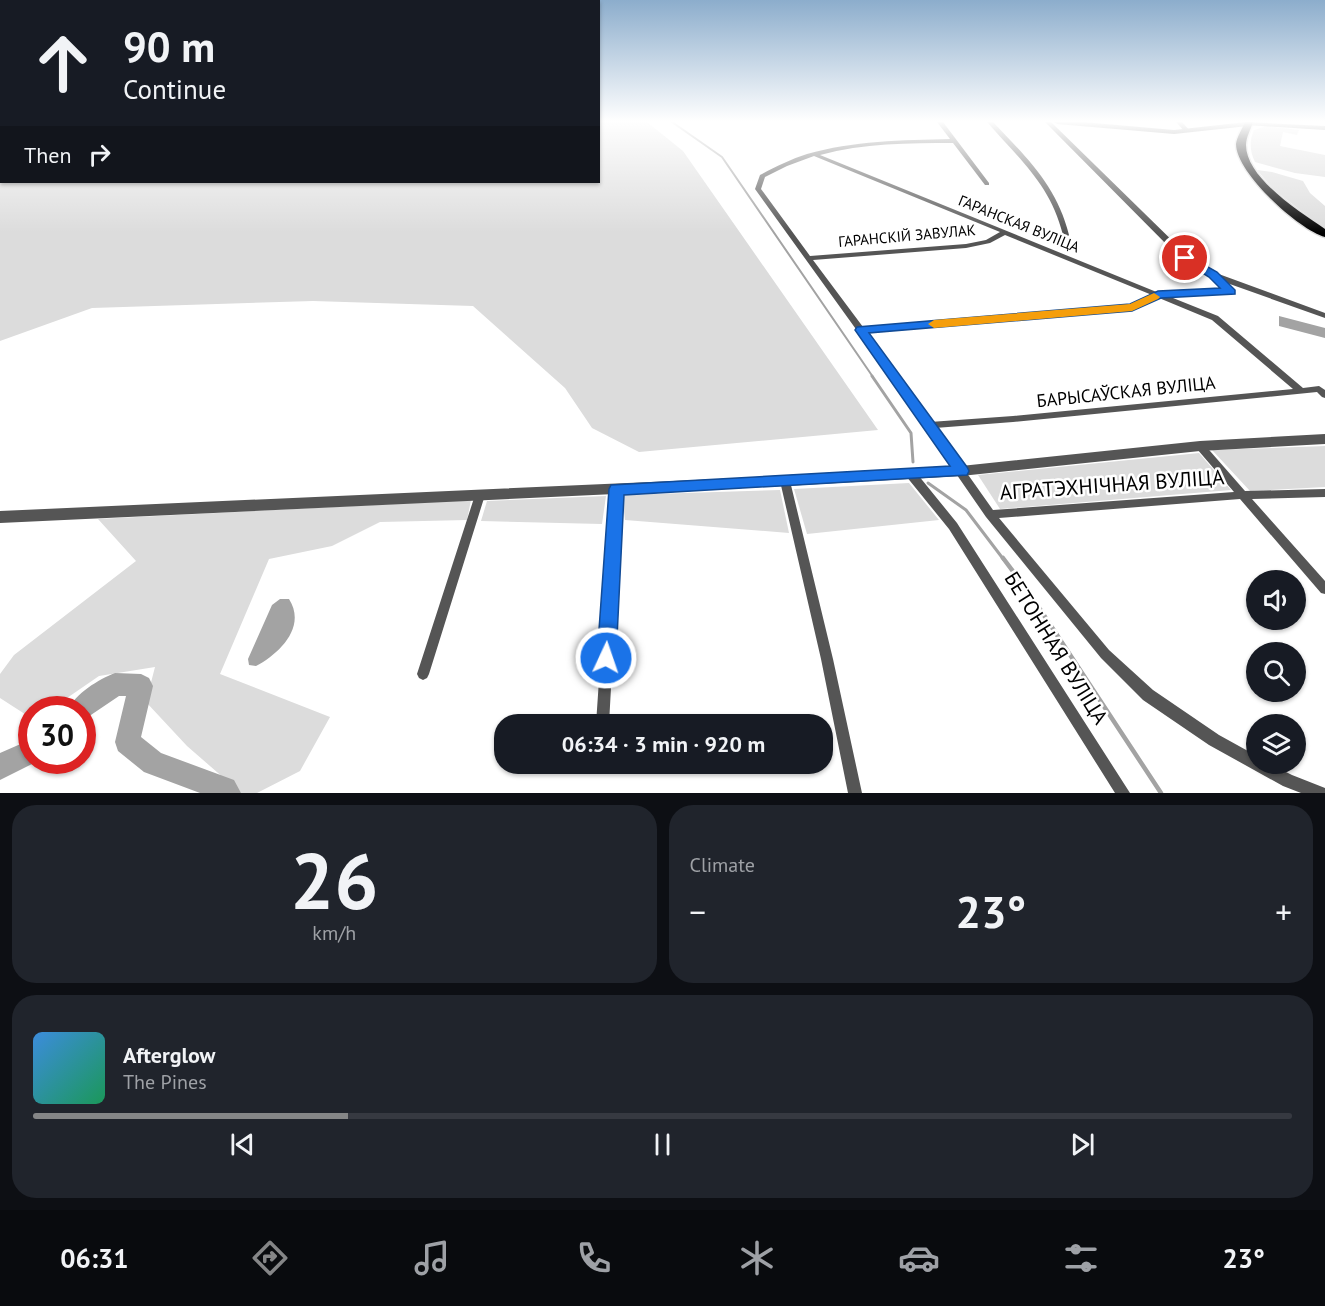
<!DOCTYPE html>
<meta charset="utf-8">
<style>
:root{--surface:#171b24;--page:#20242c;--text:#f1f3f6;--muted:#9ea1a6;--line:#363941;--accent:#858687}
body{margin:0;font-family:"PT Sans",sans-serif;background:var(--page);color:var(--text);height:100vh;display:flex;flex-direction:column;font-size:22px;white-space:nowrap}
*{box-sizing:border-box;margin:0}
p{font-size:20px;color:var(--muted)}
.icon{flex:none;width:33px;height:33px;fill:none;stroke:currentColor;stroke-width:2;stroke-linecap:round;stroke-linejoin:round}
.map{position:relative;height:793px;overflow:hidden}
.sheet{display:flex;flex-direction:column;gap:12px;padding:12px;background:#0d0f14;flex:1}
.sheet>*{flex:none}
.top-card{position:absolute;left:0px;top:0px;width:600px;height:183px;box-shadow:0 2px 4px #0004;background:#171b24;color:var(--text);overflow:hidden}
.fabs{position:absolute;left:1246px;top:570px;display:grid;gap:12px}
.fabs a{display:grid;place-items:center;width:60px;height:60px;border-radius:50%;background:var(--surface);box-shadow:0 2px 4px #0004;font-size:30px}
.speed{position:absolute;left:18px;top:696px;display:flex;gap:12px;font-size:30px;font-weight:700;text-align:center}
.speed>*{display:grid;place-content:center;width:78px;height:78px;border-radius:50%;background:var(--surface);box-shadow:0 2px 4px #0004;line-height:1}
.speed .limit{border:9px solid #d22;background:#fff;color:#111}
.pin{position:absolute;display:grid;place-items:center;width:51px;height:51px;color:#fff;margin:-26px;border:3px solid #fff;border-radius:50%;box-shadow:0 2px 6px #0007}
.me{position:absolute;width:66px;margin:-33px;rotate:3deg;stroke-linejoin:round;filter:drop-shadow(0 0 4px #0008)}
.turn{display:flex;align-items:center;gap:21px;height:126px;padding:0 24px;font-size:27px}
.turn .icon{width:78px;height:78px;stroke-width:2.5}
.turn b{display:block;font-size:42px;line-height:51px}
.then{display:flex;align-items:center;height:57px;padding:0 24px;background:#0003;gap:12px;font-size:22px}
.big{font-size:45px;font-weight:800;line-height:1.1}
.sheet .widget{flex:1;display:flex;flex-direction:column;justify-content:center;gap:9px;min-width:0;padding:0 21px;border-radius:24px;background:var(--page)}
.sheet .dial{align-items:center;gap:0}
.dial b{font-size:78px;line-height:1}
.song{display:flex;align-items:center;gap:18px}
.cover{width:72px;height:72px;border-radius:9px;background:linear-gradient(135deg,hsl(210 70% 55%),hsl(150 70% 35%))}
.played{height:6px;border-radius:3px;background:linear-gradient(90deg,var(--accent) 25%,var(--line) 25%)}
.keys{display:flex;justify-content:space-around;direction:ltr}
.heat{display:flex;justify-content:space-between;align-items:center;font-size:33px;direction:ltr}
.sheet .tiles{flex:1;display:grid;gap:12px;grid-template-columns:1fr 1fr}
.widget:last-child{grid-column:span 2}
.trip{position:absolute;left:494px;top:714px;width:339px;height:60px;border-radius:24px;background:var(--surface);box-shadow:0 2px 4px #0004;font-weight:800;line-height:60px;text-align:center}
.dock{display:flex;height:96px;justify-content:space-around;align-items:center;background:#090b0e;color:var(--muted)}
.dock .icon{width:42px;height:42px}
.dock .active{color:var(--accent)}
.dock b{font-size:27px;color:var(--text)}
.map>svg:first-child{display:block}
</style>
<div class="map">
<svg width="1325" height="793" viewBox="0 0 1325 793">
<rect width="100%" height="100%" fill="#fff"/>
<path fill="#dcdcdc" d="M599,122H647L683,151L878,430L639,452L592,428L565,388L473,306L313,301L92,308L0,341V142L2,182H598Z
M1267,126L1299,130L1297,135L1283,132L1280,146L1325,155V177L1295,173L1255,162C1250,152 1249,141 1254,130Z
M1257,170L1272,172L1303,181L1310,193L1325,206V229L1274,190Z
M1325,446V487L1250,491L1212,450Z
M1199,453L1231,490L1000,509L978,475Z
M909,483L939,520L807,534L794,489Z
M780,490L789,533L625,520L622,495Z
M606,496L602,524L481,521L487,501Z
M471,500L467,520L380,522L332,546L269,559L220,674L330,717L300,771L257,793H241L187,746L146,702L155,667L99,676L51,709L32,710L31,718L0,698V674L14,655L136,561L98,519Z"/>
<path fill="#a3a3a3" d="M1279,316L1325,328V338L1279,326Z
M280,599H289C307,627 279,654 256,666L249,665L248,659L272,605Z"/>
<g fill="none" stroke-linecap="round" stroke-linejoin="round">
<path stroke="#a3a3a3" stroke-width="2" d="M672,122L722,157L873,377"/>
<path stroke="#a3a3a3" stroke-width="3" d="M872,376L911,433L913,462
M928,483L966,510L1004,560"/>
<path stroke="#a3a3a3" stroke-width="4.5" d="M1003,558L1030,594L1161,793"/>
<path fill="#a3a3a3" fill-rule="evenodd" d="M115,673L141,674L149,678L153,686L141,737L161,753L234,780L241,793H200L144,772L118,751L115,742L126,696H119L82,721V710H68C75,694 99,679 115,673Z
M32,739V760H40L0,780V753Z"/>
<g stroke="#dbdbdb" stroke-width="3">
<path id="primary" d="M1245,122H1253C1251,129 1246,137 1246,145C1246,178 1300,212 1325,229V237C1299,230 1236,173 1236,144C1237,137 1242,129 1245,122Z"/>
</g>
<path fill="#555" fill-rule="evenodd" d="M937,122H943L989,183V185H985L953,143C908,143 864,143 820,155L1159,293L1196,289L1234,290L1235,292L1231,294L1196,293L1168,296L1218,316L1303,388L1319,386L1325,390V398L1322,397L1317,392L1013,422L935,428L993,510L1234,492L1197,449L1195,446L1197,443H1203L1245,491L1325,489V497L1252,499L1325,581V594L1321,593L1240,499L999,518L1109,650L1153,690L1219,735L1257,756V764H1270L1292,775L1325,788V793H1301L1283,786L1209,745L1143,700L1101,658L986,517L858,332L755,189L760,175C775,167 791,159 807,154C853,141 902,140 950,139ZM814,156L1000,232L986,240L966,244L810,256L761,189L765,177L787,166ZM1005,235L1152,295L1130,306L863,327L813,260L966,248L990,243ZM1159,298L1212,320L1293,389L1013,416L930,422L867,332L1132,310Z
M987,122H993C1027,158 1057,186 1069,235L1068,236L1066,237L1063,235C1050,184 1020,160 987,122Z
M1045,122H1051L1188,256L1216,273L1325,313V318L1210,277L1182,260Z
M1176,122H1182L1190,131L1189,132H1185Z
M1248,122L1325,126V130L1246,125L1245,124Z
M910,469L914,470L957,523L1130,793H1115L949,529L906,476L905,473L906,470Z
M785,477L789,478L790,481L833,659L862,793H848L821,659L780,481L781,478Z
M617,485L621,486L622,489L609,724H596L612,489L613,486Z
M480,491L484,492L485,495L429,674L427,678L423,680L419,678L417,674L475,495L476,492Z"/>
<path fill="#555" fill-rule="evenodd" d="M1054,122H1083L1174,130L1246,122L1252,124L1248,126L1174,134L1057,124Z
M1325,434V444L1200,451L961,476L785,486L0,523V511L785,476L961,466L1200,441Z"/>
<use href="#primary" fill="#000" fill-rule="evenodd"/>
</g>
<linearGradient id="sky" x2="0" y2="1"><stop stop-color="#8cadcc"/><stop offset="0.52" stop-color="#fff"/><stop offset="1" stop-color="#fff" stop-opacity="0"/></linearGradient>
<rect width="1325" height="233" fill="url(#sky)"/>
<path fill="#1a73e8" stroke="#114b97" stroke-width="1.5" d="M1185,254L1217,272L1235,290V294L1161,298L1132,311L869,333L967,467L969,471L967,475L624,495L616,658L613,664L606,667L600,664L597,658L609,489L611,485L950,466L855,330L857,327L1130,304L1158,291L1220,288L1209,277L1182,260V255Z"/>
<path fill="#f59e0b" d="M1154,293L1160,297L1158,299L1132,311L934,328L928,324L934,320L1130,304Z"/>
<g text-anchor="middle" stroke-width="5" stroke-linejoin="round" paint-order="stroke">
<g font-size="15" fill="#000" stroke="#fff">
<text transform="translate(1019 224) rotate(22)" y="5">ГАРАНСКАЯ ВУЛІЦА</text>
<text transform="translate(907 236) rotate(-5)" y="5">ГАРАНСКІЙ ЗАВУЛАК</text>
</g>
<g font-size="18" fill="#000" stroke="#fff">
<text transform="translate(1126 392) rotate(-6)" y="6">БАРЫСАЎСКАЯ ВУЛІЦА</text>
</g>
<g font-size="21" fill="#000" stroke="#fff">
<text transform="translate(1112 485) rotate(-4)" y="7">АГРАТЭХНІЧНАЯ ВУЛІЦА</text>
<text transform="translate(1056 648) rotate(58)" y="7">БЕТОННАЯ ВУЛІЦА</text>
</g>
</g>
</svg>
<div class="fabs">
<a><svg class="icon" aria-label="sound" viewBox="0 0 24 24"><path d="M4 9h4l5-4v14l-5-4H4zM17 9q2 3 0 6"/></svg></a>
<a><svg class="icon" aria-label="search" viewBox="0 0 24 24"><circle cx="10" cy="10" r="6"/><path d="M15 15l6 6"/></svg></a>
<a><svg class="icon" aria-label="layers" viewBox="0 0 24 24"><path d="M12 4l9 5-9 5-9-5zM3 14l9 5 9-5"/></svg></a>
</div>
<div class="speed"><div class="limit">30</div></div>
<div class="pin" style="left:1185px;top:258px;background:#d93025"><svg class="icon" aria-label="arrive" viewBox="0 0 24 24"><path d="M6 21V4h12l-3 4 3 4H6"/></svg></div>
<svg class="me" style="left:606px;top:658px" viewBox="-20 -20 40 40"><circle r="17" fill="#1a73e8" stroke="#fff" stroke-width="3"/><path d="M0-11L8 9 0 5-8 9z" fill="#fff"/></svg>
<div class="trip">06:34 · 3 min · 920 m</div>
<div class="top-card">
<div class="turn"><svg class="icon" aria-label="ahead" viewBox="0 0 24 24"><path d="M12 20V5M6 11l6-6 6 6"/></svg><div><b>90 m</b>Continue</div></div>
<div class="then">Then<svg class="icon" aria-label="right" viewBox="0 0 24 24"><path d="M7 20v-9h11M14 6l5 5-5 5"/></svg></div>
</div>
</div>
<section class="sheet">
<div class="tiles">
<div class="widget dial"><b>26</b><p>km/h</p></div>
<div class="widget"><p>Climate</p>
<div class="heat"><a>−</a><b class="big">23°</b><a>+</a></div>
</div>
<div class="widget">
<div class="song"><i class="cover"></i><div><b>Afterglow</b><p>The Pines</p></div></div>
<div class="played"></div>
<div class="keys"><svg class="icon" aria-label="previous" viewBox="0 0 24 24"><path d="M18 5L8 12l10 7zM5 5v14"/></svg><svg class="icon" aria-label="pause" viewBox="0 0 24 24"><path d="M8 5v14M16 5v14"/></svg><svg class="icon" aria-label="next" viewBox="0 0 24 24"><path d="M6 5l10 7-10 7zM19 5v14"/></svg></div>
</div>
</div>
</section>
<nav class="dock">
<b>06:31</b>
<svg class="icon active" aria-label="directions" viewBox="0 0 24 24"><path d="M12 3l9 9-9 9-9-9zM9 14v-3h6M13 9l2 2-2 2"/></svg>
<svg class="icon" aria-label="music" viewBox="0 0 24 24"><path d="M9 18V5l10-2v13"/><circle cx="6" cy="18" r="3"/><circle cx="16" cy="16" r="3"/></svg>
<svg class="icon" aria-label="phone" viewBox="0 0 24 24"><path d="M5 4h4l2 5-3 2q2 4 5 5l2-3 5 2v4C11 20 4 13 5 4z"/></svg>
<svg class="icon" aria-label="climate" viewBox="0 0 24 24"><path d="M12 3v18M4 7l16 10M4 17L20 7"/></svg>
<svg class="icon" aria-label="car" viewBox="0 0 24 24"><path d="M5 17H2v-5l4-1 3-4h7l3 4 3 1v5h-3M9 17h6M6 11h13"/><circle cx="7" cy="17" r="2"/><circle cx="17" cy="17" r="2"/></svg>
<svg class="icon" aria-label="filters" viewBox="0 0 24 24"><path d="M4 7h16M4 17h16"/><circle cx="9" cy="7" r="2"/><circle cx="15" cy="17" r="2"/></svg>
<b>23°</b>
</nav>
